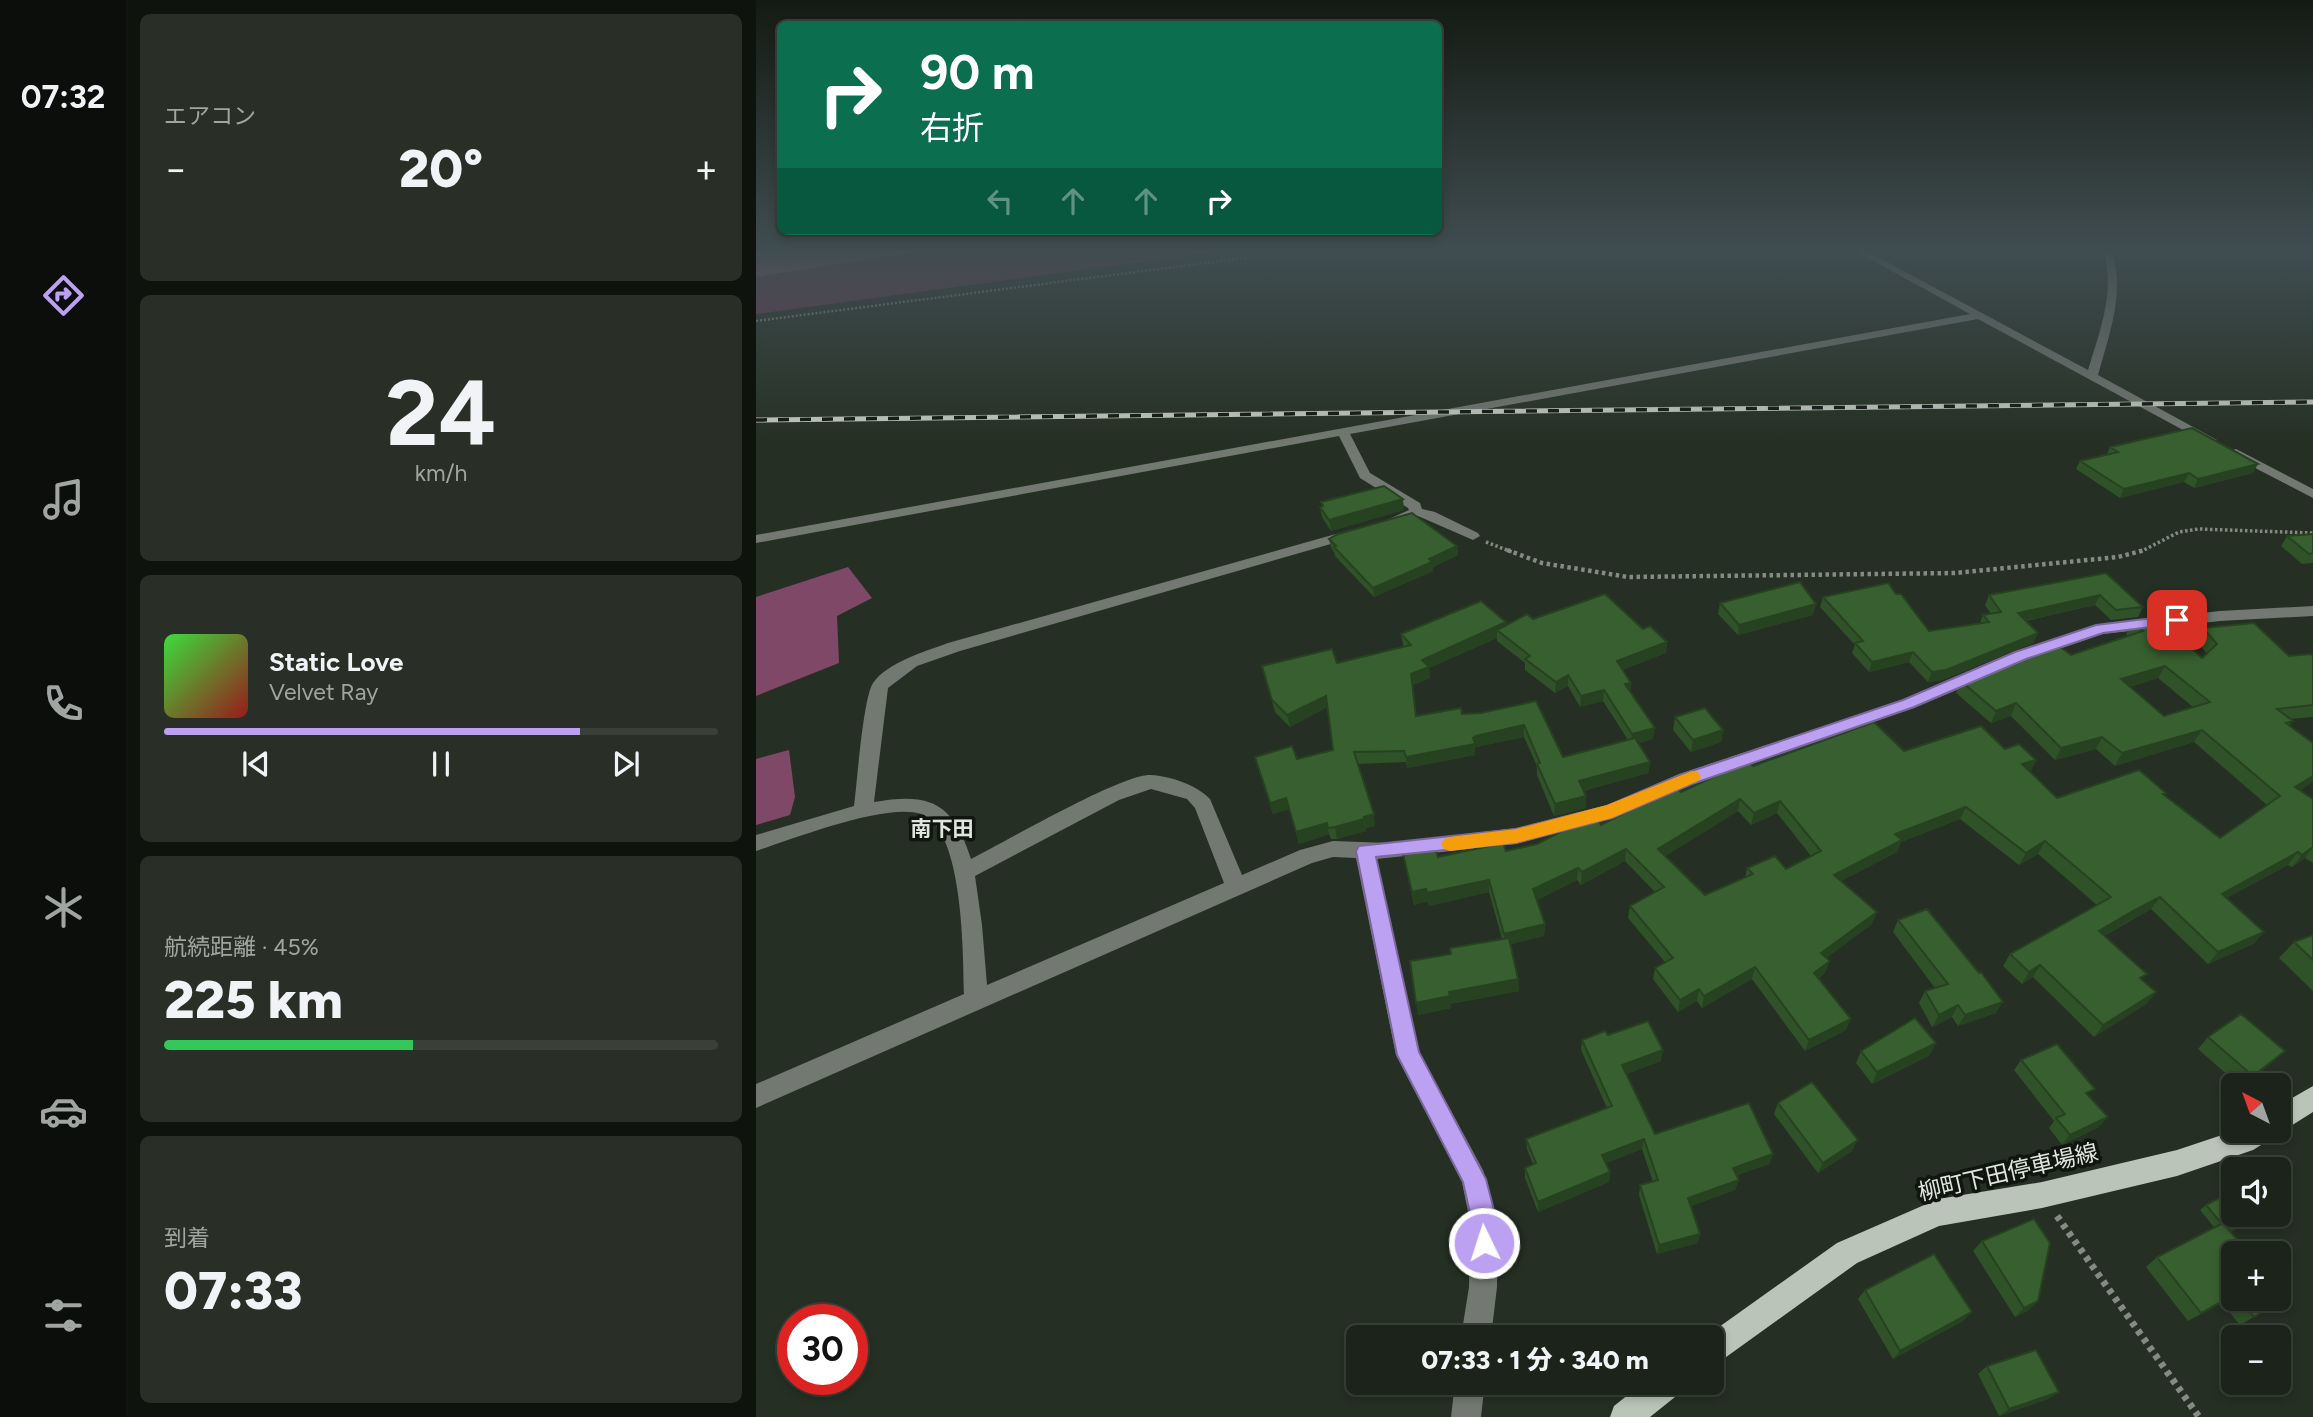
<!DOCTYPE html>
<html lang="ja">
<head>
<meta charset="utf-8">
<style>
	body { margin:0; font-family:Figtree,"Noto Sans JP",sans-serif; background:#292f27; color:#f1f3f6; height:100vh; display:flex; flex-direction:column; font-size:26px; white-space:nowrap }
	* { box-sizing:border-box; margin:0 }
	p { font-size:23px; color:#a0a4a2 }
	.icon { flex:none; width:38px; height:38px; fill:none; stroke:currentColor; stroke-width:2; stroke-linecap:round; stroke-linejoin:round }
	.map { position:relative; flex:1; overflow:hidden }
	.panel { display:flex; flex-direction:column; gap:14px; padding:14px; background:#0f130e; width:630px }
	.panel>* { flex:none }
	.top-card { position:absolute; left:21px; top:21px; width:665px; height:214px; border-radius:10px; box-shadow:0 4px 10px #0003,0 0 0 2px #3a4039; background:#0b6e4f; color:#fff; overflow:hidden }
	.needle { width:46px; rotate:319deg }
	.tools { position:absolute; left:1465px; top:1073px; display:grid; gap:14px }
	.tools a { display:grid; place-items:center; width:70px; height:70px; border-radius:10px; background:#1c231a; box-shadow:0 4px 10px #0003,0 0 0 2px #3a4039; font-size:35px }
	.speed { position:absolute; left:21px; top:1304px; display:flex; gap:14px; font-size:35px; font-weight:700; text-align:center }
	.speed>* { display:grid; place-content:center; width:91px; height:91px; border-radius:50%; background:#1c231a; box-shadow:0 4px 10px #0003,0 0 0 2px #3a4039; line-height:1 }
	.speed .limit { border:10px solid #d22; background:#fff; color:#111 }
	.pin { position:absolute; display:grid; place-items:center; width:60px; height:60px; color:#fff; margin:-30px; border-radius:14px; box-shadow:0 4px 10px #0006 }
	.me { position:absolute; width:77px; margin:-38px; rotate:356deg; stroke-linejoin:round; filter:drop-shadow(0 0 5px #0008) }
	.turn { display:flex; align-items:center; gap:24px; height:147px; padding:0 28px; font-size:32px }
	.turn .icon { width:91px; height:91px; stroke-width:2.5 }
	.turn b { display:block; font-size:49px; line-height:60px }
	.lanes { display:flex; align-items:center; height:66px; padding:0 28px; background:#0003; justify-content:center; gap:35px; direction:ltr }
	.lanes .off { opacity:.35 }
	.big { font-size:52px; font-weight:800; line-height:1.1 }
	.panel .widget { flex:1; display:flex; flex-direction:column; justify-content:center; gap:10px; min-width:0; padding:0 24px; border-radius:10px; background:#292f27 }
	.panel .dial { align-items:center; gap:0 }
	.dial b { font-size:91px; line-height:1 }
	.song { display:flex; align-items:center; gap:21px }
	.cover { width:84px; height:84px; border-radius:10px; background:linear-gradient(135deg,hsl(120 70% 55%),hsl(0 70% 35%)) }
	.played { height:7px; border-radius:4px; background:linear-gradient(90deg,#bca0f2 75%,#3a4039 75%) }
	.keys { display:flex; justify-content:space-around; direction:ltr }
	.heat { display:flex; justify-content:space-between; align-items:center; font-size:38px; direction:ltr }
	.charge { height:10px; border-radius:5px; background:linear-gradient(90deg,#34c759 45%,#3a4039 0) }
	.trip { position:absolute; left:590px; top:1325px; width:378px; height:70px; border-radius:10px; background:#1c231a; box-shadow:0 4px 10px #0003,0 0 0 2px #3a4039; font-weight:800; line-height:70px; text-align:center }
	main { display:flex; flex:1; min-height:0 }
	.dock { display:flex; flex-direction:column; width:126px; justify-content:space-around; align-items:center; background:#0b0e0a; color:#a0a4a2 }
	.dock .icon { width:49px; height:49px }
	.dock .active { color:#bca0f2 }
	.dock b { font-size:32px; color:#f1f3f6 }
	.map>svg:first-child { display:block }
</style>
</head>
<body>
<main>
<nav class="dock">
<b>07:32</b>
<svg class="icon active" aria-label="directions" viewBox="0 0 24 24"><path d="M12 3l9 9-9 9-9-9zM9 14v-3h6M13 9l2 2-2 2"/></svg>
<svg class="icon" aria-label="music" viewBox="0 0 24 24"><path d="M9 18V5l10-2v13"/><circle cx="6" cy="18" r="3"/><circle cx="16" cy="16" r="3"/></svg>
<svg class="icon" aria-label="phone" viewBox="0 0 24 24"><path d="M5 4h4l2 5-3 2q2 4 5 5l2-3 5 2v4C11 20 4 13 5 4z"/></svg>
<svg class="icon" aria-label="climate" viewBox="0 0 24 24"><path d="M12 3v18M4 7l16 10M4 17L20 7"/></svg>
<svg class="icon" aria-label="car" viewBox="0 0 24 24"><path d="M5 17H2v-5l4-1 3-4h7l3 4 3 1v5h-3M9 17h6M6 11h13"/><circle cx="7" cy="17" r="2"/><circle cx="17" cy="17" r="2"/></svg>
<svg class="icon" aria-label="filters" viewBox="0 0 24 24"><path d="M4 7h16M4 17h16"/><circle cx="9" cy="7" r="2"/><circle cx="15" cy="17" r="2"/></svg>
</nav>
<section class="panel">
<div class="widget"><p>エアコン</p>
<div class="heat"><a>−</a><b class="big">20°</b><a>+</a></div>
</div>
<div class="widget dial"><b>24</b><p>km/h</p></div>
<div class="widget">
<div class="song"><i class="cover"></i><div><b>Static Love</b><p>Velvet Ray</p></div></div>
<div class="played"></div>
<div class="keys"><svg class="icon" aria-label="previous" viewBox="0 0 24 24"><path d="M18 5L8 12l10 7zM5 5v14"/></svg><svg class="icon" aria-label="pause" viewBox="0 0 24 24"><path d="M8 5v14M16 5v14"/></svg><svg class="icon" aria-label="next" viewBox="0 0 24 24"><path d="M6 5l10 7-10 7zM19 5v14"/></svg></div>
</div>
<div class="widget"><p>航続距離 · 45%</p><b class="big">225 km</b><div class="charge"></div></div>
<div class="widget"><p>到着</p><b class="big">07:33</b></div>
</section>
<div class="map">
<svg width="1557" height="1417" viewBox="0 0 1557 1417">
	<rect width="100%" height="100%" fill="#252f23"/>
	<path fill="#6c3855" d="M188 248H488L0 314V277Z"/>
	<path fill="#804867" d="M92 567 116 598 81 616 83 663 0 696V597Z
		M33 750 39 797 34 815 0 825V759Z"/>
	<path fill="#9a6080" d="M10 248H188L0 277V250Z"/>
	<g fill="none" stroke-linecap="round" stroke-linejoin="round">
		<path stroke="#838b82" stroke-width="2.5" stroke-dasharray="2 2" stroke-linecap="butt" d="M0 321 566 248"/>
		<path stroke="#838b82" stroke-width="3.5" stroke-dasharray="2.5 2.5" stroke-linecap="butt" d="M730 542 756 552
			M1384 552 1423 532 1443 529 1557 533"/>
		<path stroke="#838b82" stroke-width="4.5" stroke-dasharray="3.5 3.5" stroke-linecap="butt" d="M751 550 786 563 872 577 1199 573 1362 557 1389 550"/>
		<path stroke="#838b82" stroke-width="7" stroke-dasharray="5 5" stroke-linecap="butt" d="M1301 1216 1443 1417"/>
		<path fill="#737872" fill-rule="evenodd" d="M1094 248H1105L1332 370C1344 330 1361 288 1346 248H1354C1371 289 1353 334 1342 375L1461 440 1455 444 1451 443 1222 319 594 434 614 473 664 503 666 509 679 512 722 533 724 536 717 540 662 516 643 525H633V519L653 510 652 508 604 478 583 436 0 543V535L1214 314Z
			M1480 449 1557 489V498L1476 456V450Z
			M594 530 599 531V537L204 651 161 666 132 688 118 802C175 792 197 803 215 859 247 843 367 773 395 775 414 776 441 785 454 799L486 875 544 850 577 841 633 843 760 828 851 805 923 774 1146 700 1259 652 1345 624 1464 611 1557 606V616L1464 621 1347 634 1271 660 1158 708 937 784 856 818 760 844 621 859 663 1052 727 1170 742 1222 741 1287 735 1337H705L713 1287 714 1222 706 1182 640 1055 600 858 577 857 556 863 0 1108V1084L208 994C207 956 208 829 165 814 131 802 36 839 0 851V835L98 806C101 784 107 698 117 683 132 662 168 652 192 643ZM395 789 431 799 439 808 468 883 231 985 226 925 219 876 363 800Z
			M699 1382H729L725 1417H695Z"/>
		<path fill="#bac4b8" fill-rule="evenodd" d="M1557 1086V1112L1522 1134 1518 1132 1515 1139 1497 1150 1421 1176 1286 1208 1183 1226 1101 1263 966 1360 956 1365V1337H949L1081 1243 1182 1199 1286 1182 1421 1150 1481 1130H1522V1106Z
			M888 1382H928L924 1393 894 1417H854L858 1406Z"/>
		<defs>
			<path id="rail" d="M0 420 1557 402"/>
		</defs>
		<use href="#rail" stroke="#c9cfc7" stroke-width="5"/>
		<use href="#rail" stroke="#111510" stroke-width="3.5" stroke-dasharray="11" stroke-linecap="butt"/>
	</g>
	<path fill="#305228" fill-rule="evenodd" d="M1354 447 1497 473 1438 488 1428 482 1364 498 1320 469 1324 461 1351 454Z
		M565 502 648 510 575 531 566 517 564 507 566 506Z
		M1557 534V563L1546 564 1525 546 1531 536Z
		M573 539 701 546 702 555 677 567V571L618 597 579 556 578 552 575 548Z
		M1350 573 1387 607 1382 617 1355 620 1339 605 1270 621 1282 633 1277 643 1186 680 1172 682 1153 662 1113 672 1096 653 1099 645 1064 607 1067 597 1140 594 1173 631 1224 623 1227 615 1235 614 1229 605 1233 595Z
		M964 603 1057 615 982 635 962 614Z
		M777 619 887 629 911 642 910 653 866 670 875 683 874 692 897 739 882 743 894 762 892 773 827 791 830 808 798 816 781 775V766L768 737 720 747 719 748V755L651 768 650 762 602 764 619 826 610 828V831L581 839H575L573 834 543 844 533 809 517 814 499 757 541 759 577 750 571 707 534 727 519 712 506 666 581 663 648 647 647 645 645 634 750 625ZM741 638V641L769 663V670L799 693 812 686 824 707 847 701 872 740 807 757 780 701 725 713 660 716 657 685 674 678 673 668Z
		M1377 622 1446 658 1451 654 1440 640 1447 628 1533 656H1557V717L1535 719 1534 726 1544 790 1557 799V863L1549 858 1536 867 1532 865 1470 898 1508 932 1497 944 1452 964 1395 909 1348 936 1386 980 1400 992 1390 1004 1338 1037 1277 977 1266 984 1247 966 1254 954 1341 905 1282 854 1263 865 1204 819 1145 842 1141 852 1085 881 1116 924 1070 958 1069 973 1063 978 1090 1030 1049 1051 996 979 946 1008 941 1001 922 1012 897 979 899 968 909 962 872 918 874 906 899 892 869 861 825 885 821 880 781 900 789 924 788 936 755 944 762 979 763 991 694 1004 695 1008 662 1015 694 954 746 939 733 892 673 906 672 901 658 905 647 854 682 857 750 851 781 844 807 831V822L845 825 925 792 997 766 1148 751 1249 749 1280 760 1274 772 1301 798 1408 796 1464 838 1511 805 1438 742 1359 766 1340 749 1299 760 1255 716 1235 723 1200 693 1205 681 1298 648 1315 655 1372 636 1370 634ZM1402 678 1437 707 1408 716 1374 687ZM982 811 995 825 1021 813 1055 856 1030 869 991 868 989 878 949 895 909 856Z
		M919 717 967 730 965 742 935 752 917 730Z
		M1142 920 1240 1013 1202 1026 1196 1017 1176 1027 1163 1003 1169 991 1179 988 1137 932Z
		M1557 935V991L1523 958 1538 942Z
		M852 1035 905 1061 870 1074 899 1134 1017 1154 1013 1164 981 1175 983 1180 979 1190 935 1206 942 1243 901 1254 883 1195 884 1185 897 1182 886 1149 850 1163 854 1172 853 1182 782 1212 769 1178V1168L777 1164 771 1149 770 1139 851 1108 825 1050 826 1040Z
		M1452 1037 1517 1062 1488 1085H1483L1442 1049Z
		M1105 1051 1174 1055 1116 1084 1100 1063Z
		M1265 1060 1343 1127 1306 1145 1293 1128 1298 1121 1258 1070Z
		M1022 1103 1096 1151 1062 1173 1018 1114Z
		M1450 1205 1487 1225 1475 1232 1477 1253V1298H1522L1525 1301 1484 1325 1466 1303 1432 1321 1390 1267 1401 1257 1458 1227 1444 1210Z
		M1226 1241 1273 1310 1259 1317 1217 1251Z
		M1109 1290 1207 1321 1137 1359 1102 1299Z
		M1231 1366 1303 1392 1292 1399 1243 1416 1222 1374Z"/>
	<path fill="#274221" d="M1502 464 1497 473 1438 488 1442 479Z
		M1433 473 1428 482 1364 498 1368 489Z
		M647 499 648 510 575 531 573 520Z
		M701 546 702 555 677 567V571L618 597 617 588Z
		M1344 595 1339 605 1258 623 1262 613Z
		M1060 604 1057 615 982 635 983 625Z
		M750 622 751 633 741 630V638L673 668 674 678 657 685 655 674 666 660Z
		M1282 633 1277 643 1186 680 1172 682 1176 672Z
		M911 642 910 653 860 672 861 661Z
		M1157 652 1153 662 1113 672 1116 662Z
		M1409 666 1402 678 1359 691 1365 679Z
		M812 675V686L799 693 800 682Z
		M875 683 874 694 869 684Z
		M848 690 847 701 824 707 825 696Z
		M570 696 572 707 534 727 531 715Z
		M1260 703 1255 716 1235 723 1240 711Z
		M768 725V737L720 747 719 748V755L651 768 650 757 720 736Z
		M899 728 897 739 875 745 876 734Z
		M967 730 965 742 935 752 937 740Z
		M1446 730 1438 742 1359 766 1366 753Z
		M1346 737 1340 749 1299 760 1305 748Z
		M1280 760 1274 772 1266 764Z
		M894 762 892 773 822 792 823 781Z
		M1557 776V782L1530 800 1539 787Z
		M830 796V808L798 816 799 804Z
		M530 798 533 809 517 814 514 803Z
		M984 799 982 811 901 861 902 849Z
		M1024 801 1021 813 995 825 998 813Z
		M1210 807 1204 819 1145 842 1141 852 1074 887 1078 875 1139 834Z
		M618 814 619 826 610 828 608 817Z
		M608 819 610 831 581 839 579 827Z
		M571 823 573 834 543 844 540 832Z
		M1289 841 1282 854 1263 865 1270 853Z
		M1557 847 1549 858 1536 867 1546 855Z
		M870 849 869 861 825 885 826 872Z
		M1542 852 1532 865 1456 906 1466 894Z
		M822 868 821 880 777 902V889Z
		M733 880V892L673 906 671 893Z
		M670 889 672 901 658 905 656 892Z
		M1404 897 1395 909 1371 922 1335 943 1343 931 1379 910Z
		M1121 912 1116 924 1060 965 1065 953Z
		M789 924 788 936 748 946V934Z
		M1508 932 1497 944 1452 964 1462 952Z
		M1074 961 1069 973 1054 984 1058 973Z
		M1284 965 1277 977 1266 984 1273 972Z
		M999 967 996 979 946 1008 948 996Z
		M762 979 763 991 694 1004 695 1008 662 1015 660 1003 693 992Z
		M943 989 941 1001 922 1012 924 1000Z
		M1400 992 1390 1004 1338 1037 1347 1025Z
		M1247 1002 1240 1013 1202 1026 1209 1015Z
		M1202 1005 1196 1017 1176 1027 1183 1015Z
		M1095 1019 1090 1030 1049 1051 1053 1040Z
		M1180 1043 1174 1055 1116 1084 1121 1072Z
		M907 1050 905 1061 865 1076 866 1065Z
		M1529 1051 1517 1062 1488 1085 1497 1076Z
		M1352 1117 1343 1127 1306 1145 1314 1135Z
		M888 1139 886 1149 845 1165 846 1155Z
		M1102 1140 1096 1151 1062 1173 1067 1163Z
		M1017 1154 1013 1164 974 1177 977 1168Z
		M854 1172 853 1182 782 1212V1202Z
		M983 1180 979 1190 929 1208 932 1198Z
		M944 1234 942 1243 901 1254 903 1245Z
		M1477 1296 1466 1303 1432 1321 1445 1313Z
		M1282 1301 1273 1310 1259 1317 1268 1308Z
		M1216 1312 1207 1321 1137 1359 1144 1351Z
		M1303 1392 1292 1399 1243 1416 1253 1409Z"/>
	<path fill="#385f2f" stroke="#274221" stroke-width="2" fill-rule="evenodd" d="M1436 428 1502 464 1442 479 1433 473 1368 489 1324 461 1362 452 1354 447Z
		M628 486 647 499 573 520 564 507 567 506 565 502Z
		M656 513 701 546 673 559 676 562 617 588 578 547 580 546 573 539 582 534Z
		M1557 534V553L1553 554 1531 536Z
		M1350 573 1387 607 1360 610 1344 595 1262 613 1282 633 1190 670 1176 672 1157 652 1116 662 1099 643 1107 641 1067 597 1132 583 1140 594H1145L1173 631 1233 622 1227 615 1245 612 1233 595Z
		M1044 582 1060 604 983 625 964 603Z
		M849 594 887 629 894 626 911 642 861 661 875 683 869 684 899 728 876 734 848 690 825 696 812 675 800 682 769 659 774 656 741 630 771 614 777 619Z
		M725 601 750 622 666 660 673 667 655 674 660 716 705 708 706 714 725 713 780 701 807 757 879 738 894 762 823 781 830 796 799 804 781 764 784 763 768 725 720 736 717 738 719 744 650 757 648 751 598 752 618 814 608 817V819L579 827 572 828 571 823 540 832 530 798 514 803 499 757 536 746 541 759 577 750 570 696 531 715 516 700 506 666 576 649 581 663 655 645 645 634Z
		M1403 619 1446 658 1461 644 1447 628 1498 623 1533 656 1555 654 1557 656V705L1521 709 1537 721 1530 723 1557 743V776L1539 787 1557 799V847L1546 855 1542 852 1466 894 1508 932 1462 952 1404 897 1379 910 1343 931 1391 974 1384 978 1400 992 1347 1025 1284 965 1273 972 1254 954 1355 897 1289 841 1270 853 1210 807 1139 834 1146 840 1078 875 1121 912 1065 953 1074 961 1058 973 1095 1019 1053 1040 999 967 948 996 943 989 924 1000 899 968 917 958 874 906 908 887 870 849 826 872 822 868 777 889 789 924 748 934 733 880 671 893 670 889 656 892 647 854 679 847 682 857 747 843 750 851 781 844 810 829 807 822 839 813 845 825 919 787 925 792 992 761 997 766 1118 722 1148 751 1225 726 1249 749 1263 744 1280 760 1266 764 1301 798 1383 770 1410 793 1407 794 1464 838 1524 796 1446 730 1366 753 1346 737 1305 748 1260 703 1240 711 1205 681 1295 644 1298 648 1303 646 1315 655 1387 631 1377 622ZM1409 666 1454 702 1408 716 1365 679ZM984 799 998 813 1024 801 1065 851 1030 869 1019 856 991 868 997 874 949 895 902 849Z
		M949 708 967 730 937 740 919 717Z
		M1171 909 1223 973 1225 972 1247 1002 1209 1015 1202 1005 1183 1015 1169 991 1192 984 1142 920Z
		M1557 935V960L1538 942Z
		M753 938 762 979 693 992 694 996 660 1003 654 961 695 954 694 948Z
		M1485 1014 1529 1051 1497 1076 1452 1037Z
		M1159 1018 1180 1043 1121 1072 1105 1051Z
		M892 1021 907 1050 866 1065 899 1134 993 1103 1017 1154 977 1168 983 1180 932 1198 944 1234 903 1245 884 1185 902 1180 888 1139 846 1155 854 1172 782 1202 769 1168 780 1163 770 1139 856 1106 826 1040 849 1031 852 1035Z
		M1301 1044 1339 1089 1330 1093 1352 1117 1314 1135 1300 1118 1309 1114 1265 1060Z
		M1056 1082 1102 1140 1067 1163 1022 1103Z
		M1471 1194 1477 1201V1214H1489L1493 1220 1474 1231 1467 1223H1465L1450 1205Z
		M1278 1219 1294 1243 1282 1301 1268 1308 1226 1241Z
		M1467 1223 1493 1253H1477V1295L1445 1313 1401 1257Z
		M1178 1254 1216 1312 1144 1351 1109 1290Z
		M1483 1298H1522L1525 1301 1498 1317Z
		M1280 1350 1303 1392 1253 1409 1231 1366Z"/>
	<linearGradient id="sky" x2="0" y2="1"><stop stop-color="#141a13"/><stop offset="0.56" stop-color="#404d50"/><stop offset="1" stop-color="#404d50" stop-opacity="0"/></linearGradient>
	<rect width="1557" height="446" fill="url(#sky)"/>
	<path fill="#bca0f2" stroke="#7a689d" stroke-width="2" d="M1421 615 1426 617 1428 620 1426 623 1347 633 1270 659 1158 707 936 784 856 818 760 843 620 857 663 1052 730 1179 741 1222 740 1243 737 1252 728 1256 719 1252 715 1243 716 1222 707 1182 641 1055 600 851 603 846 760 829 851 806 924 775 1147 700 1259 652 1340 625Z"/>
	<path fill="#f59e0b" d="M936 771 942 772 945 777 942 781 856 818 760 843 694 851 688 849 685 844 688 839 694 837 760 829 851 805Z"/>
	<g text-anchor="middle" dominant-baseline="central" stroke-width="7" stroke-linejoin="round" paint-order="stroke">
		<g font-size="21" font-weight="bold" fill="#e0e6df" stroke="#111510">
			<text x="186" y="828">南下田</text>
		</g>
		<g font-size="23" fill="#e0e6df" stroke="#111510">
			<text transform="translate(1252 1172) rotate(-13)">柳町下田停車場線</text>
		</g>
	</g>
</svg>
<div class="tools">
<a><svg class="needle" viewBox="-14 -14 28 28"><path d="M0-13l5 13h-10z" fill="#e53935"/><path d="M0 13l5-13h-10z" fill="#a0a4a2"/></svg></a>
<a><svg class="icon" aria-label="sound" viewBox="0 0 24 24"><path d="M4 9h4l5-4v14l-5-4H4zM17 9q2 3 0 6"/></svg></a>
<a>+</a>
<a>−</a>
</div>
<div class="speed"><div class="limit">30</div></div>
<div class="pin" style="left:1421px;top:620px;background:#d93025"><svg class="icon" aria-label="arrive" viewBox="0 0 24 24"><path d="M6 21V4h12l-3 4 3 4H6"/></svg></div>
<svg class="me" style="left:728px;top:1243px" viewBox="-20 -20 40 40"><circle r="17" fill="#bca0f2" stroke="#fff" stroke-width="3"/><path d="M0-11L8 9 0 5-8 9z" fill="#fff"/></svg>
<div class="trip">07:33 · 1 分 · 340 m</div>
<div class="top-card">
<div class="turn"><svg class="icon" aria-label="right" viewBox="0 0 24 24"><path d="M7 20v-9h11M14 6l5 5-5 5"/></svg><div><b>90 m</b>右折</div></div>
<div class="lanes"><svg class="icon off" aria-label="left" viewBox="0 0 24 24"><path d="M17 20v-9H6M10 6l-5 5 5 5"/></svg><svg class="icon off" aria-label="ahead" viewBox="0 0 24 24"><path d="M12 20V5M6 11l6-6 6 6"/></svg><svg class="icon off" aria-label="ahead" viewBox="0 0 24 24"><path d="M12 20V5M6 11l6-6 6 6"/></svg><svg class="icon" aria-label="right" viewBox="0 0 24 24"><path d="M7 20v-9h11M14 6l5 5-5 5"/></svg></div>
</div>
</div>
</main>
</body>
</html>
